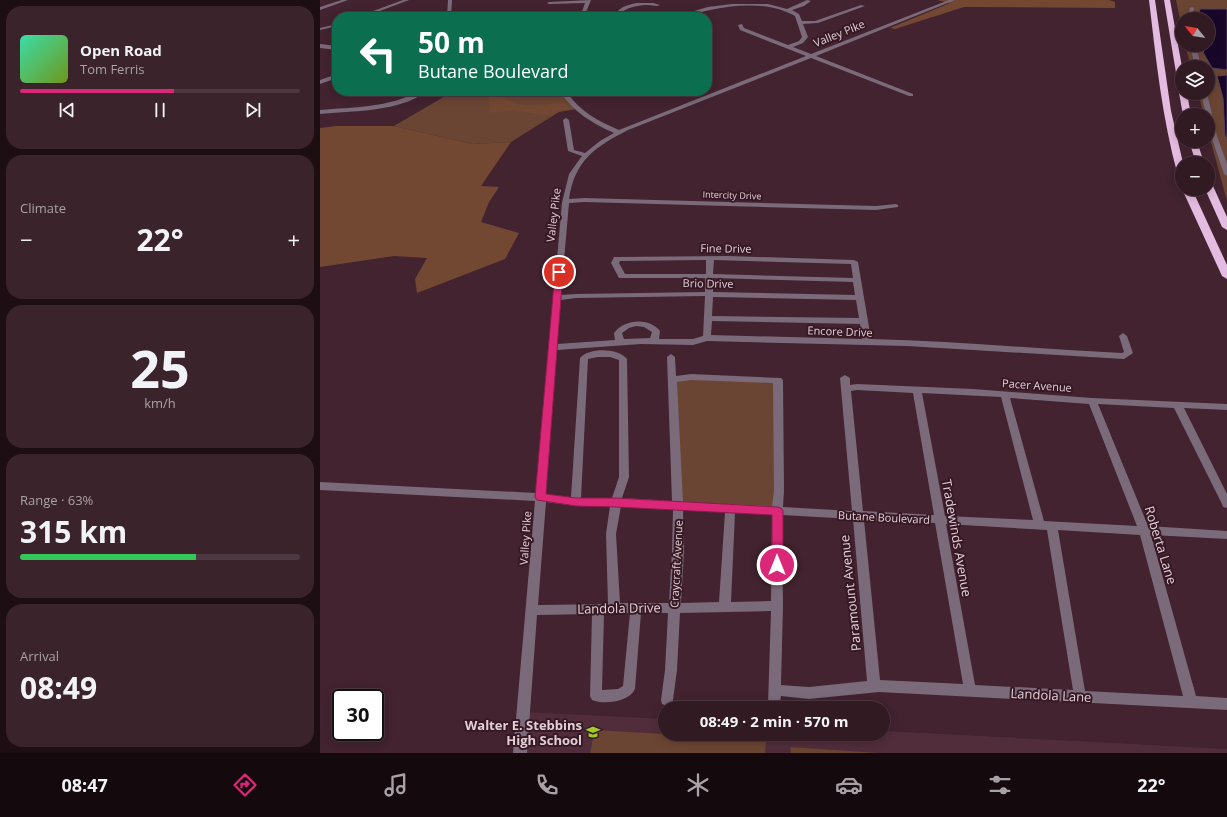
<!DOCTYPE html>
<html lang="en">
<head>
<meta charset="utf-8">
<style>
	body { margin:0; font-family:"Open Sans",sans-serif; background:#3a232b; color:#f1f3f6; height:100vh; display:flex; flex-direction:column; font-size:15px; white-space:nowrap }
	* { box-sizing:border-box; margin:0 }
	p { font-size:13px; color:#a8a1a6 }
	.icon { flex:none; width:22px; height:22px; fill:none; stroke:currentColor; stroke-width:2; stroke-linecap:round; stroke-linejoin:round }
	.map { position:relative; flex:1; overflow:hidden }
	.details { display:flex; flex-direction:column; gap:6px; padding:6px; background:#1c0e13; width:320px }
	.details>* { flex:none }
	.top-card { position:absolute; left:12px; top:12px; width:380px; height:84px; border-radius:16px; box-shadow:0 2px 10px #0003,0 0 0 1px #4d3841; background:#0b6e4f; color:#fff; overflow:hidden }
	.needle { width:26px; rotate:300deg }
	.tools { position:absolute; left:855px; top:12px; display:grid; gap:8px }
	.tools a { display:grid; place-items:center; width:40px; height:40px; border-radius:50%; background:#321a23; box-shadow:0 2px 10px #0003,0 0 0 1px #4d3841; font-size:20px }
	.speed { position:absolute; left:12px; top:689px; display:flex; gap:8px; font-size:20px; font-weight:700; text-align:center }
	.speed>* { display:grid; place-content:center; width:52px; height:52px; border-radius:50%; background:#321a23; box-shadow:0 2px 10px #0003,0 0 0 1px #4d3841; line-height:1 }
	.speed .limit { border:2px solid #111; border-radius:6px; background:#fff; color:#111 }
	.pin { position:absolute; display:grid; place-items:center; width:34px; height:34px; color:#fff; margin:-17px; border:2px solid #fff; border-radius:50%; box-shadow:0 1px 4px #0007 }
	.me { position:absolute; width:44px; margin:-22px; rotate:0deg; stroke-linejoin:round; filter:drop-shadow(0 0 3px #0008) }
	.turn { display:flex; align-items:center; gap:14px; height:84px; padding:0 20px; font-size:18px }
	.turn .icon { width:52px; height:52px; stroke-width:2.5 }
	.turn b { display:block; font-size:28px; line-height:34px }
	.big { font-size:30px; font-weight:700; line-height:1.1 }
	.details .card { flex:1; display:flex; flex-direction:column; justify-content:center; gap:6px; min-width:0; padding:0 14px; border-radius:16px; background:#3a232b }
	.details .dial { align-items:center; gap:0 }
	.dial b { font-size:52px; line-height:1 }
	.song { display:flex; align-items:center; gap:12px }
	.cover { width:48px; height:48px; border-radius:6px; background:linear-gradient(135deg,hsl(160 70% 55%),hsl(80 70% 35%)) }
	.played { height:4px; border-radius:2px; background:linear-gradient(90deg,#db2777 55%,#4d3841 55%) }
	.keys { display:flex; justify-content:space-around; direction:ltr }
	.heat { display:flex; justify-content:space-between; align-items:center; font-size:22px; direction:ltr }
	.charge { height:6px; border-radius:3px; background:linear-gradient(90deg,#34c759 63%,#4d3841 0) }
	.trip { position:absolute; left:338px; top:701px; width:232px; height:40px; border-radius:20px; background:#321a23; box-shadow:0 2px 10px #0003,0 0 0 1px #4d3841; font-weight:700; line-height:40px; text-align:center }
	.menu { display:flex; height:64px; justify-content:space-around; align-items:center; background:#140a0e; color:#a8a1a6 }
	.menu .icon { width:28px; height:28px }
	.menu .on { color:#db2777 }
	.menu b { font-size:18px; color:#f1f3f6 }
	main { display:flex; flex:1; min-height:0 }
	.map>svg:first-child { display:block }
</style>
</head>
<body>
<main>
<section class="details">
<div class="card">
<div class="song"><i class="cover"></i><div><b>Open Road</b><p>Tom Ferris</p></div></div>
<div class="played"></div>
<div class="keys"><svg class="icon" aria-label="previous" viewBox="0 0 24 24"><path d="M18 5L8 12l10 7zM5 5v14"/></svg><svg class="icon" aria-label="pause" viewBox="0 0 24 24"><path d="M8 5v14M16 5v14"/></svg><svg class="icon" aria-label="next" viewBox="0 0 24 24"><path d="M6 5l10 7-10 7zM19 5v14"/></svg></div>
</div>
<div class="card"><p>Climate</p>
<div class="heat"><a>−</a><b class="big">22°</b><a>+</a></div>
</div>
<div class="card dial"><b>25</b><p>km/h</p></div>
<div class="card"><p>Range · 63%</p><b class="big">315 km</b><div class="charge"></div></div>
<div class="card"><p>Arrival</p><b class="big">08:49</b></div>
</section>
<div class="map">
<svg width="907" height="753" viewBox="0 0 907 753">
	<rect width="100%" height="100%" fill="#42232f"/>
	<path fill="#512d3b" d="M203 712 345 719V734H563V731L907 749V753H200Z"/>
	<path fill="#6b4533" d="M856 0H907V201L888 131V115H884L878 93H888V67H871L865 45H888V19H862V29Z
		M134 91H243L257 109 239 112 191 142 153 144 74 126Z
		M353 379 458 380 457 511 357 506Z
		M275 730 446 740 445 753H270Z
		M470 747 558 753H471Z"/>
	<path fill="#734833" d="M617 0H789L795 2V8L644 7 575 29 570 28 630 3Z
		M183 94C191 111 229 104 244 102L251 109 239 111 229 116 192 110 170 113 168 96Z
		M16 126H74L153 144 191 142 161 186 179 187 169 202 161 222 199 233 185 259 97 293 95 279 107 258 74 256 0 267V128Z"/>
	<path fill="#190729" stroke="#55435d" d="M880 9H907V70L892 68 883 52 886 48 882 45H888V19H878Z
		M907 75V139L905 135 903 98 897 76Z"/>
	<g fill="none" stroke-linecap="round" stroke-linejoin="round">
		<path fill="#7b6a79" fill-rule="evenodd" d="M22 0H28L0 10V7Z
			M83 0H89L44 17H37Z
			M128 0H132L131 17H127Z
			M271 0 264 17H260L265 3 229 4 227 3 229 2Z
			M487 0 491 1 484 6 472 10 479 14 482 21H495L541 5 545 6 498 23 483 24 488 37 483 43 473 47 491 54 629 0H635L496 56 593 94V96H589L491 58 308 130C275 147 255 160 249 199L264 198 556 206 576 204 578 205V207L556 210 264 202 249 203 241 295 256 294 385 292V278H299L291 263 294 257H297L408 256 534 260 538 262 551 339C635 341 718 349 802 353L804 352 799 336 803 333 807 336 813 353 804 359 587 346 387 341 373 345 321 344 237 350 226 494 251 497 260 358C269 347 299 348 307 359L309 477 302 498 352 501 347 357 351 354 355 357 356 376 371 374 461 378 463 380 464 491 463 507 532 511 520 378 525 375 530 378V385L537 384 653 389 772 398 907 404V410L864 408 907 494V508L903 507 902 504 854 408 778 404 828 526 907 531V539L831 535 876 696 907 698V710L559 692 489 699 461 696 459 708H449L448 705 451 611 360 613 357 670 353 700 352 704 347 706 342 704 341 700 345 670 348 613H321L315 689C309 702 284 705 272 700L270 696 272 614 217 615 207 753H193L215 501 0 490V482L216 493 242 203 249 174 262 156 248 151 243 120 246 118 249 120 254 150 265 153 280 141 294 133C272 123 253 112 240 91H246C259 111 278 121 299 130L486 56 420 30 418 25 422 24 424 28 468 45 479 41 482 37 475 16C450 2 417 4 390 10 378 12 368 17 357 17V16L388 7 412 4H448L467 9ZM386 260V274H305L299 263 300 261ZM394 260 531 264 533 278 393 274ZM393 278 533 282 535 295 393 292ZM385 296 383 336 373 339H339L340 331C329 317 304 319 294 333L295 340 237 344 241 300 256 298ZM393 297 536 300 539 318 392 316ZM392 321 540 324 542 339 391 335ZM316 326 324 327 332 332 330 338 304 339 302 333 309 328ZM278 357H290L299 360V477L292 498H261L268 359ZM371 380 453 383 454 491 452 506 363 502 357 382ZM537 390 593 393 614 515 543 511 531 391ZM602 393 681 397 713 520 625 516ZM690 398 769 404 817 526 724 521ZM226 502 256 506H290L286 534 288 604 218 605ZM301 506 353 509 352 551 349 603H300L296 534ZM363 510 405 512 399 602 361 603 364 551ZM415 513 452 515 451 601 411 602ZM462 515 533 519 547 681 489 687 461 685 463 606ZM544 520 615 523 643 684 560 680ZM626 524 727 530 753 690 655 685ZM738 530 820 535 863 696 765 691ZM310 613 303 686 298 689 282 690 284 614Z
			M317 3H333L340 5C336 7 333 5 328 5 318 5 309 7 300 13L298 17H294C298 7 307 5 317 3Z
			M872 7 874 8 872 19H868L870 8Z
			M17 24V26L0 30V28Z
			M0 44 17 46V50L0 48Z
			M870 45H876L881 67H875Z
			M17 74V78L0 84V80Z
			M99 91H106C82 112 31 111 0 114V110C33 107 69 108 99 91Z
			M881 93H887L897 136 907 164V176L904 174 891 136 888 115H886Z"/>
		<path fill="#e5bce1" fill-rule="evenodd" d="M829 0H835L851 111 863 163 862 179 858 176C842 118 836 59 829 0Z
			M844 0H850L862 67V87L858 85Z
			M860 91 867 93 871 115H863L859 93Z
			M869 141H877L884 163H876Z
			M888 183 893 186 907 217V230L902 227 885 189H888Z
			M862 189H872L907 265V279L902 276Z"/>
	</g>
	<path fill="#db2777" stroke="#8e194d" d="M239 270 243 272 226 494 256 498H296L457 507 461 508 463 511V565L461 568 457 569 453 568 452 565V515L296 507 256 506 217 500 215 497 235 272Z"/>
	<defs>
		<symbol id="school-bare" viewBox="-9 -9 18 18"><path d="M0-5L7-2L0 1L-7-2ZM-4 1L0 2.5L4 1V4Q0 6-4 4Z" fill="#a2c928" stroke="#371925" stroke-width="2.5" paint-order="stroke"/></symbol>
	</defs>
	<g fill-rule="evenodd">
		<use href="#school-bare" x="263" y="722" width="20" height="20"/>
	</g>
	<g text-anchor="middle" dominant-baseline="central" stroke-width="4" stroke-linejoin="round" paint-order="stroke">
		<g font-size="9" fill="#e2ced5" stroke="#371925">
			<text transform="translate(412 195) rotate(2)">Intercity Drive</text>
		</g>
		<g font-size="11" fill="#e2ced5" stroke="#371925">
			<text transform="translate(519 33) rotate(-22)">Valley Pike</text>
			<text transform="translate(233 215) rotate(-83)">Valley Pike</text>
			<text transform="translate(406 248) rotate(1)">Fine Drive</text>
			<text transform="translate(388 283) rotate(1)">Brio Drive</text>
			<text transform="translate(520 331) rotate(2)">Encore Drive</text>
			<text transform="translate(717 385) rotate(4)">Pacer Avenue</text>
			<text transform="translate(564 517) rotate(3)">Butane Boulevard</text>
			<text transform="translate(205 538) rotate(-86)">Valley Pike</text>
			<text transform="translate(356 564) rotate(-87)">Craycraft Avenue</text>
		</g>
		<g font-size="13" fill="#e2ced5" stroke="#371925">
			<text transform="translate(637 538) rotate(80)">Tradewinds Avenue</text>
			<text transform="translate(841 545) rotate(73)">Roberta Lane</text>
			<text transform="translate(530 593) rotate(-96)">Paramount Avenue</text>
			<text transform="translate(299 608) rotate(-1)">Landola Drive</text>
			<text transform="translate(731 695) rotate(3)">Landola Lane</text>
		</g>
		<g font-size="13" font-weight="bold" fill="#e2ced5" stroke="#371925" text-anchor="end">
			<text x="262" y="725">Walter E. Stebbins<tspan x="262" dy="15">High School</tspan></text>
		</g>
	</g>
</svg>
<div class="tools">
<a><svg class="needle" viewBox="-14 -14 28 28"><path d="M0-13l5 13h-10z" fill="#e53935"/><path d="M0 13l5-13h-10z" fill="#a8a1a6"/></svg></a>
<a><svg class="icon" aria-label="layers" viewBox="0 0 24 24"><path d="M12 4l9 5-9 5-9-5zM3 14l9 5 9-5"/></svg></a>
<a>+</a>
<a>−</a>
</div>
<div class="speed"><div class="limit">30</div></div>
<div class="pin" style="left:239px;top:272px;background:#d93025"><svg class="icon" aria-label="arrive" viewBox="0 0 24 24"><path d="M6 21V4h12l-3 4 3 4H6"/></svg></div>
<svg class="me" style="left:457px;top:565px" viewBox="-20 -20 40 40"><circle r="17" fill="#db2777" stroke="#fff" stroke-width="3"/><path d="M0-11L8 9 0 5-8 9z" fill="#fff"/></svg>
<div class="trip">08:49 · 2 min · 570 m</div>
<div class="top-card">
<div class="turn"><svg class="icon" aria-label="left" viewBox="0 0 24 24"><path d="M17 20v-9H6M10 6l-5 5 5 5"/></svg><div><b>50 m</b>Butane Boulevard</div></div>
</div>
</div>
</main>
<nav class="menu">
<b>08:47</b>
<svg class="icon on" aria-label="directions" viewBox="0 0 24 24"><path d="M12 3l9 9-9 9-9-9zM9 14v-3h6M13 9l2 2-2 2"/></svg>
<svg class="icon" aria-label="music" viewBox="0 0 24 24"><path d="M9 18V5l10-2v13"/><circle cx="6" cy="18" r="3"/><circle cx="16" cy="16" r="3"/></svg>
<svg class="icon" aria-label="phone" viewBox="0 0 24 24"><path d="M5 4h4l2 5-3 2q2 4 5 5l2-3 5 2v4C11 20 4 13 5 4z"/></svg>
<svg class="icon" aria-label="climate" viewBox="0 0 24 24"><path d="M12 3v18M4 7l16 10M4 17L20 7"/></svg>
<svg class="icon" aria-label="car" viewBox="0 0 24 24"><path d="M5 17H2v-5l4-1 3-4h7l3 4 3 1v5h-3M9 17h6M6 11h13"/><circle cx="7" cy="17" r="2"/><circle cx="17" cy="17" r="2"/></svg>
<svg class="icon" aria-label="filters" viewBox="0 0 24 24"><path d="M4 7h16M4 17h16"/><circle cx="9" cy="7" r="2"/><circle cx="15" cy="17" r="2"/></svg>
<b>22°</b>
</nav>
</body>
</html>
